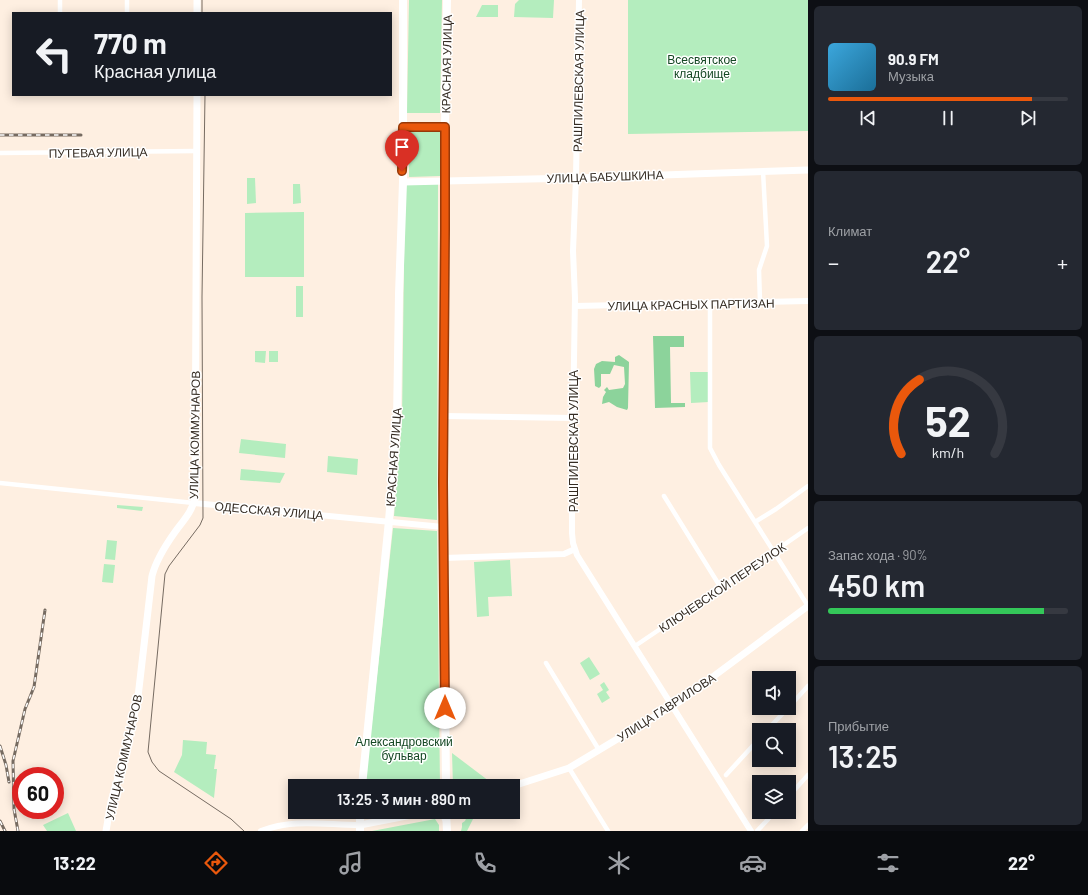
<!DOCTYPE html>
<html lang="ru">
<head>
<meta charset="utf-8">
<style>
	body { margin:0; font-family:Barlow,sans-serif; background:#242831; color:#f1f3f6; height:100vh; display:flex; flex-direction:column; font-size:15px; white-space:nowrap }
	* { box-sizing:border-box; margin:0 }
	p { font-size:13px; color:#9ea1a6 }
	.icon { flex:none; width:22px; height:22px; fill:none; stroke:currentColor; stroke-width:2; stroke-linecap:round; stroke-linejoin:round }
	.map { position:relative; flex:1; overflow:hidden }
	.side { display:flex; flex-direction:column; gap:6px; padding:6px; background:#0d0f14; width:280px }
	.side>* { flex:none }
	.guide { position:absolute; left:12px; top:12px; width:380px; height:84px; border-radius:0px; box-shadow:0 2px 10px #0003; background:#171b24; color:#f1f3f6; overflow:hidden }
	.fabs { position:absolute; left:752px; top:671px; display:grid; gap:8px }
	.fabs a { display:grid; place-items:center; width:44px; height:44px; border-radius:0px; background:#171b24; box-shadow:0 2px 10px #0003; font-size:20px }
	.speed { position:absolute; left:12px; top:767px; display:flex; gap:8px; font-size:20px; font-weight:700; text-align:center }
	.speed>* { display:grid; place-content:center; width:52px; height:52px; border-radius:50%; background:#171b24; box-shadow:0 2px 10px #0003; line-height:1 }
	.speed .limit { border:6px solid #d22; background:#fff; color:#111 }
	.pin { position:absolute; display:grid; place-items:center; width:34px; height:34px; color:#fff; margin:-41px -17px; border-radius:50% 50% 50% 0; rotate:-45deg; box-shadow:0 0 4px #0007 }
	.pin .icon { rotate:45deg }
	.me { position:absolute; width:44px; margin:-22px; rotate:0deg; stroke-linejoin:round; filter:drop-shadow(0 0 3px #0008) }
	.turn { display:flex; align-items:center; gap:14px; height:84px; padding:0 16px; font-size:18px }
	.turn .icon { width:52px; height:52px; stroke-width:2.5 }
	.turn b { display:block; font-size:28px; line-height:34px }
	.big { font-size:30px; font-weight:600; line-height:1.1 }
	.side .tile { flex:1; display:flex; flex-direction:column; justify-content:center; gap:6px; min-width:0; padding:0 14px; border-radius:6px; background:#242831 }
	.side .dial { align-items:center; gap:0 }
	.dial svg { height:104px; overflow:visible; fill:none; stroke:#363941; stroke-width:7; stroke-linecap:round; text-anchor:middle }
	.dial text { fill:#f1f3f6; stroke:none }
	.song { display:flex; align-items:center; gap:12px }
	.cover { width:48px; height:48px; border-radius:6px; background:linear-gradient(135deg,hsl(200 70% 55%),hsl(200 70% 35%)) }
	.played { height:4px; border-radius:2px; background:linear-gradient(90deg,#ea580c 85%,#363941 85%) }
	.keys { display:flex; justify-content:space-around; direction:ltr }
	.heat { display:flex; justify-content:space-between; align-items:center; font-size:22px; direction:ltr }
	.charge { height:6px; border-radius:3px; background:linear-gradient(90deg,#34c759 90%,#363941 0) }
	.trip { position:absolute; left:288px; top:779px; width:232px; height:40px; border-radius:0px; background:#171b24; box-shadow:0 2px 10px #0003; font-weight:600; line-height:40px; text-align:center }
	.dock { display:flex; height:64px; justify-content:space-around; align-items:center; background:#090b0e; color:#9ea1a6 }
	.dock .icon { width:28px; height:28px }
	.dock .current { color:#ea580c }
	.dock b { font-size:18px; color:#f1f3f6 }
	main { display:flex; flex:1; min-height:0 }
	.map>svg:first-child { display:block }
</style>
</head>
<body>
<main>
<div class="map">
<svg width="808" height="831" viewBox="0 0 808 831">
	<rect width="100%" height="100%" fill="#feefe1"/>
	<path fill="#b4edbe" d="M409 0H442L440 113H407Z
		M519 0H554L553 18 514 17 515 4Z
		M628 0H808V131L628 134Z
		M482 5H498V17H476Z
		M409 131H440V176L409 177Z
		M247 178H255L256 203 247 204Z
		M293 184H300L301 203 293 204Z
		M405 184H438L437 520 394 516 402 420Z
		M304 212V277H245V213Z
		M296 286H303V317H296Z
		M255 351H266L265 363 255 362Z
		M269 351H278V362H269Z
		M690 372H708L709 402 691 403Z
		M241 439 286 444 285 458 239 453Z
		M328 456 358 459 357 475 327 472Z
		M241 469 285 473 280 483 240 480Z
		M117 505 143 507 142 511 117 508Z
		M393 528 437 531 440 786H365Z
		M107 540 117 541 115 560 105 559Z
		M510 560 512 596 488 597 489 616 477 617 474 562Z
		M104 564 115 565 113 583 102 582Z
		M589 657 600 674 590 680 580 663Z
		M604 682 609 690 606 692 610 698 602 703 597 694 603 690 600 685Z
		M183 740 207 742 206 754 216 755 214 769H217L214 798 174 772 182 755Z
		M452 753 489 781 472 786H453Z
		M68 813 76 831H47L43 825Z
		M468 814 474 817 467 831H461L462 827V823L465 821Z
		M435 819 439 825V831H372Z"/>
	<path fill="#8cd39b" d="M653 336H684V347H670L671 403H685V407L655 408Z
		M619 355 629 362 628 408 627 410 617 407 609 402 602 404 603 397 606 392 604 390 607 387 609 390 623 388 625 384 624 367 614 365 610 374H601V386L599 388 595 386 594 369 596 364 602 361 615 362V357Z"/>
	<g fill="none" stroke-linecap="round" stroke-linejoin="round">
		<path stroke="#fff" stroke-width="4.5" d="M60 0V13
			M127 13V0
			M0 153 196 151
			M760 302 759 270 767 246 763 171
			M710 303V448L719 465 808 606
			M0 483 194 503
			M664 496 721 588
			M755 522 776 509 808 486
			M635 646 755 565 808 528
			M546 663 599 750
			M789 707 808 686
			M767 730 788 708
			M569 768 608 831
			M726 775 759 739
			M789 796 808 775
			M757 831 775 812
			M802 831 808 825"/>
		<path stroke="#fff" stroke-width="6" d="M579 0 576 178 573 251 575 298 572 482V533L573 543 577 555 751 831
			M575 306 808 301
			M444 416 573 418
			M194 503 443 527
			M444 558 564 554 575 549
			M261 831C294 818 325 825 360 825"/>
		<path stroke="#fff" stroke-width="7" d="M197 0V13
			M403 127H445
			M403 182 576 178 808 170
			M513 786 569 768 679 702 808 606
			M434 812 443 815 446 820
			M360 825 427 812
			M106 831 111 802 131 732 138 697 152 576C156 560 165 546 175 532 183 521 192 512 195 498L197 95"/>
		<path stroke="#fff" stroke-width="8" d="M362 786 389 521 397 421 399 294 403 182V0
			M446 786 443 482 445 230V127L447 0
			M446 812 447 831
			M360 831V812"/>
		<path stroke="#766b61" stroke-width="1" d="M202 13V0
			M205 95 202 297 203 518 200 525 169 566 165 574 148 752 152 762 159 771 231 819 244 831"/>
		<defs>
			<path id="rail" d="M0 135H81
				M0 746 6 765 9 782
				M0 821 5 831
				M18 831 14 809 13 761 25 709 34 687 45 610"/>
		</defs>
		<use href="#rail" stroke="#766b61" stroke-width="3"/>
		<use href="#rail" stroke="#fff" stroke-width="1.5" stroke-dasharray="4.5" stroke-linecap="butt"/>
	</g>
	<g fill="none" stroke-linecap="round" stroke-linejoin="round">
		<defs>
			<path id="route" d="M402 171 403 127H445V230L443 482 445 708"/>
		</defs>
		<use href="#route" stroke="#983908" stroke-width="10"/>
		<use href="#route" stroke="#ea580c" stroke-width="7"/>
	</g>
	<g text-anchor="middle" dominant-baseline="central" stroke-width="3" stroke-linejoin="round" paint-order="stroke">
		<g font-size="12" fill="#144723" stroke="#fff">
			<text x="702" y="59">Всесвятское<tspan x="702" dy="14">кладбище</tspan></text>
			<text x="404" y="741">Александровский<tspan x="404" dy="14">бульвар</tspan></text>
		</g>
		<g font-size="12" fill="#352c23" stroke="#fff">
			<text transform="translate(446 64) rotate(-89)">КРАСНАЯ УЛИЦА</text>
			<text transform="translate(578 81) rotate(-89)">РАШПИЛЕВСКАЯ УЛИЦА</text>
			<text transform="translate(98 152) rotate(-1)">ПУТЕВАЯ УЛИЦА</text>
			<text transform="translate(605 176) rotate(-2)">УЛИЦА БАБУШКИНА</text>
			<text transform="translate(691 304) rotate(-1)">УЛИЦА КРАСНЫХ ПАРТИЗАН</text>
			<text transform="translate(194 435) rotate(-89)">УЛИЦА КОММУНАРОВ</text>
			<text transform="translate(573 441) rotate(-90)">РАШПИЛЕВСКАЯ УЛИЦА</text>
			<text transform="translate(393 457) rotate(-86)">КРАСНАЯ УЛИЦА</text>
			<text transform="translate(269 510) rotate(5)">ОДЕССКАЯ УЛИЦА</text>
			<text transform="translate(722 587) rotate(-34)">КЛЮЧЕВСКОЙ ПЕРЕУЛОК</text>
			<text transform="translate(666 707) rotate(-33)">УЛИЦА ГАВРИЛОВА</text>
			<text transform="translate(123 757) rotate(-77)">УЛИЦА КОММУНАРОВ</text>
		</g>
	</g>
</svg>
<div class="fabs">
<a><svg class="icon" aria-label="sound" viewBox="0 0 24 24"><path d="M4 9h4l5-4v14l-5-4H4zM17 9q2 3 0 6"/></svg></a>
<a><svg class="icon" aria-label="search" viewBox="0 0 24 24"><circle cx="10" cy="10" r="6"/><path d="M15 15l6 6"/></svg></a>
<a><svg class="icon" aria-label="layers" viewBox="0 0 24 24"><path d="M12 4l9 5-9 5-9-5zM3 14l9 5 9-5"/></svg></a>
</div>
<div class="speed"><div class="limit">60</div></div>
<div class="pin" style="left:402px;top:171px;background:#d93025"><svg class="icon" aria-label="arrive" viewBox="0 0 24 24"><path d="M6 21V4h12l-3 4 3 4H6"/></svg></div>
<svg class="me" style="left:445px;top:708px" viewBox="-20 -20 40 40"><circle r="19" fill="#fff"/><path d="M0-13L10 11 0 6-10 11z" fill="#ea580c"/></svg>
<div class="trip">13:25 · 3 мин · 890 m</div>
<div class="guide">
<div class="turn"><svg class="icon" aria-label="left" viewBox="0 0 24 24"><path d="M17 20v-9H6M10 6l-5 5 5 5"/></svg><div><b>770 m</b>Красная улица</div></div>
</div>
</div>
<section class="side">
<div class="tile">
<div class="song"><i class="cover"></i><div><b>90.9 FM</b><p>Музыка</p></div></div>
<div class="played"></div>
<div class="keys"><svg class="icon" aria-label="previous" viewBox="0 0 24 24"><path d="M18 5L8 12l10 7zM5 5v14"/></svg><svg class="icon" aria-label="pause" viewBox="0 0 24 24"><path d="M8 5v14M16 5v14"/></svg><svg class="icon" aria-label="next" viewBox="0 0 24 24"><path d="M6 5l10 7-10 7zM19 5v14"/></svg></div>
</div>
<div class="tile"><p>Климат</p>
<div class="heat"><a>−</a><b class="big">22°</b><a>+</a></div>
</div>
<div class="tile dial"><svg viewBox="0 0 100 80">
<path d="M14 69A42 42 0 1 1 86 69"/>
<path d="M14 69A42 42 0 0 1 28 12" stroke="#ea580c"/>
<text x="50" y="56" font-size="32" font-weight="700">52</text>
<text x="50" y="72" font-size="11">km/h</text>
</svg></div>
<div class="tile"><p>Запас хода · 90%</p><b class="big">450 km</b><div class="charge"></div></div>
<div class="tile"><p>Прибытие</p><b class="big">13:25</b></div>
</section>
</main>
<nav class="dock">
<b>13:22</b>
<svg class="icon current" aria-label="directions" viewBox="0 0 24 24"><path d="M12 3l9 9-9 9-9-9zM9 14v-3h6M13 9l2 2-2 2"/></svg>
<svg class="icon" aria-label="music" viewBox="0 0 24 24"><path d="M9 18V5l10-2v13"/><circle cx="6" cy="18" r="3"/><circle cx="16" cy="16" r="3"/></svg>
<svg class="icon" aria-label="phone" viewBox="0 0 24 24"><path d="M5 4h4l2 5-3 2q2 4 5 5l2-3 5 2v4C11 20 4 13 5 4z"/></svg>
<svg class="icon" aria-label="climate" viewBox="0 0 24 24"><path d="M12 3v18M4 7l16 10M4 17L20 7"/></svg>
<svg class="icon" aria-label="car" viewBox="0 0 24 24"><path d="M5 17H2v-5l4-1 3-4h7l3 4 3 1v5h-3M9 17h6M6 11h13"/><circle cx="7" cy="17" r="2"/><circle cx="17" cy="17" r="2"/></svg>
<svg class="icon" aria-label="filters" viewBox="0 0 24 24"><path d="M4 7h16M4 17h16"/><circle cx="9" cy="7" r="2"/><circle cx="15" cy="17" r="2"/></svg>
<b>22°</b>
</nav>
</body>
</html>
